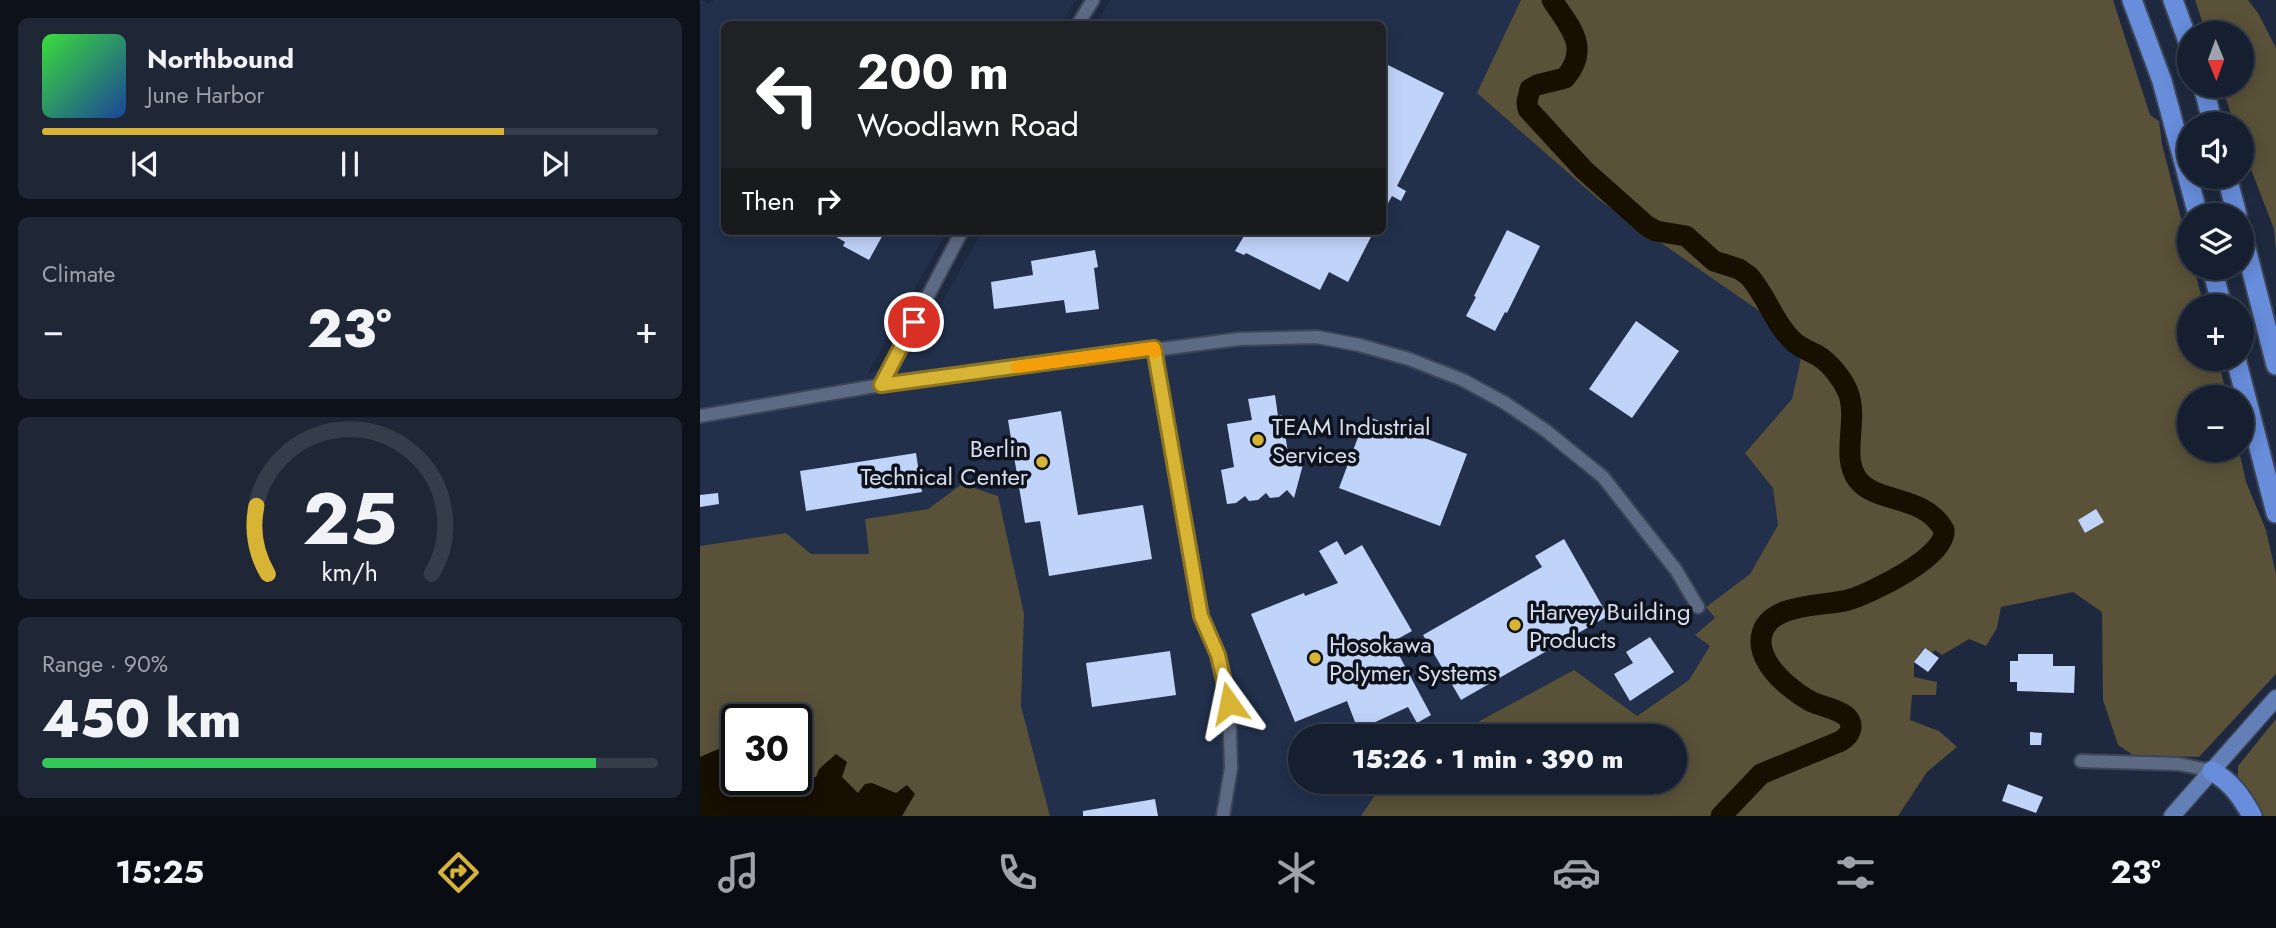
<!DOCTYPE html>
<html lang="en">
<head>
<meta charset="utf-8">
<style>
	body { margin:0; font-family:Jost,sans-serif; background:#1f2737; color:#f1f3f6; height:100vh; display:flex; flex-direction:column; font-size:26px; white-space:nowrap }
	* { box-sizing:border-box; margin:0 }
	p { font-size:23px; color:#9ea2aa }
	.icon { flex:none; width:38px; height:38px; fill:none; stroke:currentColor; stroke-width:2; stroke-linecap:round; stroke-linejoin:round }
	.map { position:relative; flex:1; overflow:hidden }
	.drawer { display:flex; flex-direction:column; gap:18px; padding:18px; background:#0c111a; width:700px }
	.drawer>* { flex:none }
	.top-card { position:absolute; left:21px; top:21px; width:665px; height:214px; border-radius:10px; box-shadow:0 4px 18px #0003,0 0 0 2px #353d4b; background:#202124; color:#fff; overflow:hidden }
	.needle { width:46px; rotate:179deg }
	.tools { position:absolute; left:1477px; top:21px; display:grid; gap:14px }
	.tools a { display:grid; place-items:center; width:77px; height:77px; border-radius:50%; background:#161f2f; box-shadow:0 4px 18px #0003,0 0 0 2px #353d4b; font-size:35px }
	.speed { position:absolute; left:21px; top:704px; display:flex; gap:14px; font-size:35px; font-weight:700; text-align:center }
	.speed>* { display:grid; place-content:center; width:91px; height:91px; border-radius:50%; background:#161f2f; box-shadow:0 4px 18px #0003,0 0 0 2px #353d4b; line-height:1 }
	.speed .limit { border:4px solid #111; border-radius:10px; background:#fff; color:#111 }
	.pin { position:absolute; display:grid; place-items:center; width:60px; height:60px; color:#fff; margin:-30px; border:4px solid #fff; border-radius:50%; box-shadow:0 2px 7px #0007 }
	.me { position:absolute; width:77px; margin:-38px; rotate:348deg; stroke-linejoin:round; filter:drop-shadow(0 0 5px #0008) }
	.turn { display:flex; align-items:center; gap:24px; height:147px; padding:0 21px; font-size:32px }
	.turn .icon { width:91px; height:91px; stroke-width:2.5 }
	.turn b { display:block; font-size:49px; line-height:60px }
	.then { display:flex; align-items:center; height:66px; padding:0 21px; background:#0003; gap:14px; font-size:26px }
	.big { font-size:52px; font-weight:800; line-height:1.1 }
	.drawer .tile { flex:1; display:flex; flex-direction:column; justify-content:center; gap:10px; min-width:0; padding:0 24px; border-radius:10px; background:#1f2737 }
	.drawer .dial { align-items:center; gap:0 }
	.dial svg { height:182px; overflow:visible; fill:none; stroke:#353d4b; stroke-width:7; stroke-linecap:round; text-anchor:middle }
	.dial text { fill:#f1f3f6; stroke:none }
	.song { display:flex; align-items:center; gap:21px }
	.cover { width:84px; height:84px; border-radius:10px; background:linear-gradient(135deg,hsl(120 70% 55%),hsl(220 70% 35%)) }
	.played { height:7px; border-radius:4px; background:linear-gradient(90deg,#d8b434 75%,#353d4b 75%) }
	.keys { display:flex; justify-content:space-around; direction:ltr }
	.heat { display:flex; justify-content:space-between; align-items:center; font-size:38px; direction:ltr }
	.charge { height:10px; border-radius:5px; background:linear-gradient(90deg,#34c759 90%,#353d4b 0) }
	.trip { position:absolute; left:588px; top:724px; width:399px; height:70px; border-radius:35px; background:#161f2f; box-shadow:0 4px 18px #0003,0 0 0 2px #353d4b; font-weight:800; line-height:70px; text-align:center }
	.dock { display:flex; height:112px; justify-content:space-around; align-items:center; background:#090c13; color:#9ea2aa }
	.dock .icon { width:49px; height:49px }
	.dock .selected { color:#d8b434 }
	.dock b { font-size:32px; color:#f1f3f6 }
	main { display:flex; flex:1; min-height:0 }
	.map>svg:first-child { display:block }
</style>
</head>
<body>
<main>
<section class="drawer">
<div class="tile">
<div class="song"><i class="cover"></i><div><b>Northbound</b><p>June Harbor</p></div></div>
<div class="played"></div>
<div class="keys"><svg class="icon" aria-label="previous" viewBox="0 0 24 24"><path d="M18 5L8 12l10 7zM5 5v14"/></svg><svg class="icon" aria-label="pause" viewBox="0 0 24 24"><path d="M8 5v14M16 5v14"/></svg><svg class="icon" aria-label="next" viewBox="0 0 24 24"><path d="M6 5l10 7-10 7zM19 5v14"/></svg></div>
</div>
<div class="tile"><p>Climate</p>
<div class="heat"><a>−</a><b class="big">23°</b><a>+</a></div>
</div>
<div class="tile dial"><svg viewBox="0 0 100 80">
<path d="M14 69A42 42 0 1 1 86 69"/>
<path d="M14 69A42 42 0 0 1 9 39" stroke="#d8b434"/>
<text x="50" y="56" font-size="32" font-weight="700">25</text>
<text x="50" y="72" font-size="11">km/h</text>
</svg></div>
<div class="tile"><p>Range · 90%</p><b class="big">450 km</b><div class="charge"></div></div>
</section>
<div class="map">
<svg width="1576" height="816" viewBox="0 0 1576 816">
	<rect width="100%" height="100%" fill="#1e293f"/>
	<path fill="#22304c" d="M0 0 9 4 14 0H375L362 24H24V231H247L167 375 214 352 282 231H682V24H396L410 0H821L778 93 898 199 1065 315 1101 358 1092 399 1045 452 1073 488 1078 525 1050 574 1006 607 1015 618 1010 646 989 680 936 716 874 670 750 737H726L704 724 688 737H600V782H680L679 789 661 816H350L321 706 324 614 262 484 228 509 165 519 170 554H111L86 533 0 546Z"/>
	<path fill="#595138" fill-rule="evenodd" d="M821 0H1413L1450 115 1459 121 1462 144 1489 250V268H1494L1504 306H1489V359H1518L1527 397H1489V450H1539L1546 482 1566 530 1576 574V674L1499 757 1433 755 1418 745 1403 700 1402 612 1373 592 1301 607 1297 628 1286 646 1269 639 1242 655 1235 650 1232 653 1224 648 1214 662V677L1237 682 1236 695H1212L1210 720 1239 731 1257 747 1227 772 1198 816H661L679 789 680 782H975V737H750L874 670 937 716 989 680 1010 646 995 635 1015 618 1006 607 1050 574 1078 525 1073 488 1045 453 1092 399 1101 358 1065 315 898 199 777 93Z
		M1495 0H1548L1558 13 1576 48V251L1574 229 1542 146V124H1534L1522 86H1542V33H1506Z
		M262 484 298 496 324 614 321 706 350 816H0V546L86 533 111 554H169L165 519 228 509ZM37 719H96V779H37Z
		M1576 719V816H1557L1538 777V766Z
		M704 724 726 737H688Z"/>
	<path fill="#170f00" d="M23 747 37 755V779H81L97 784 109 777H116L119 769 136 754 147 762 142 777 158 793 165 784 172 783 196 793 207 785 215 794 202 816H0V757Z"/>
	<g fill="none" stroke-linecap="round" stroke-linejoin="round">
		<path stroke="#170f00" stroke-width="21" d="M852 0C870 27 891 48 865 78L837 85 830 89 827 102 828 109 884 170 947 226 956 231 986 236 1014 261 1039 269 1049 276C1067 296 1074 324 1094 342 1101 348 1109 351 1117 355 1130 363 1142 378 1148 392 1159 420 1140 457 1158 480 1177 504 1224 494 1244 530 1247 557 1171 593 1148 600 1121 607 1060 602 1061 643 1062 659 1074 673 1085 683 1093 690 1102 697 1112 702 1123 707 1136 708 1146 716 1155 725 1151 735 1141 741L1061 774 1021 816"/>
	</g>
	<path fill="#c0d3f9" d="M682 62 744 93 697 186 706 191 701 201 692 196 682 214Z
		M807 230 840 246 807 313 805 312 795 331 766 316 776 297 774 296Z
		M126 231H185L169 260 143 246 145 242Z
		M547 231H674L648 282 629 272 620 290 546 253 544 255 535 251Z
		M395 250 398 267 394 268 399 309 366 313 364 300 294 309 291 282 333 275 331 261Z
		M936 321 979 351 932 418 889 389Z
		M575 395 578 416 582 415 589 459 605 457 594 498 587 490 579 497 570 498 566 493 558 500 549 501 545 496 536 503 527 504 521 470 534 467 527 424 552 420 548 399Z
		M361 411 378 515 443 505 452 559 349 576 340 521 325 523 308 420Z
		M666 416 767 454 740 526 639 488Z
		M216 453 222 492 106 511 100 471Z
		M18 493 19 504 0 507V495Z
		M1396 509 1404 522 1385 533 1378 520Z
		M864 539 908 616 761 700 723 635 842 567 835 556Z
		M637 541 645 555 662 545 712 631 692 642 731 715 717 723 708 707 658 730 647 701 595 722 551 614 604 593 605 596 638 583 619 551Z
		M950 637 974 672 930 701 914 674 933 663 926 652Z
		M1225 648 1239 658 1228 672 1214 662Z
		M470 651 476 695 392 707 386 663Z
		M1318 654H1353V666H1375L1374 693 1317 691V682H1310V661H1318Z
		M1330 732 1342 733 1341 745H1330Z
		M1308 784 1343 797 1336 813 1302 801Z
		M455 799 458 816H383V811Z"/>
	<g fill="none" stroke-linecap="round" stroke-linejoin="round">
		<defs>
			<path id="minor" d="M378 24 393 0
				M454 348 501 616 518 655 529 703 531 768 523 816
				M181 385 262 231
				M0 416 181 385 539 339 617 337 659 345 709 359 763 380 805 403 845 430 903 477 976 570 998 607
				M1381 761 1479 764 1512 771"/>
			<path id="major" d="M1472 816 1576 698"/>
			<path id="highway" d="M1432 0 1462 81 1498 215
				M1473 0 1489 44
				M1503 86 1513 124
				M1527 177 1537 215
				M1542 233 1576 365
				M1512 268 1522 306
				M1536 359 1576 513
				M1512 771C1531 782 1542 797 1552 816"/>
		</defs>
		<use href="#minor" stroke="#3d4658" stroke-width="16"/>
		<use href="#major" stroke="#3d4658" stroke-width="19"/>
		<use href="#highway" stroke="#3d4658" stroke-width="23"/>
		<use href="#minor" stroke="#5d6a83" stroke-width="12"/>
		<use href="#major" stroke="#637fb8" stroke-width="16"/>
		<use href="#highway" stroke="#678ddb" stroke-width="19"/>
	</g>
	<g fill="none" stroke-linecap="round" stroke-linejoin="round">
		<defs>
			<path id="route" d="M214 322 181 385 454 348 501 616 518 655 529 703"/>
		</defs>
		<use href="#route" stroke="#8c7522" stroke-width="18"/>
		<use href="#route" stroke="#d8b434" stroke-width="12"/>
		<path stroke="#f59e0b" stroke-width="12" d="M317 367 454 348 455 352"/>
	</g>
	<g fill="#d8b434" stroke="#0d121c" stroke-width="2.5">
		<circle cx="558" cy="440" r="7"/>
		<circle cx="342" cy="462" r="7"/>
		<circle cx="815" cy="625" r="7"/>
		<circle cx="615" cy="658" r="7"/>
	</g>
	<g text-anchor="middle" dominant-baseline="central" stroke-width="7" stroke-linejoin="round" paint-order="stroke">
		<g font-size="24" fill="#d5dceb" stroke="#0d121c" text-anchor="start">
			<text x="572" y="426">TEAM Industrial<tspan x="572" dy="28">Services</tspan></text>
			<text x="328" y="448" text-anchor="end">Berlin<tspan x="328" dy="28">Technical Center</tspan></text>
			<text x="829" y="611">Harvey Building<tspan x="829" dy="28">Products</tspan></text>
			<text x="629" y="644">Hosokawa<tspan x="629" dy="28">Polymer Systems</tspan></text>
		</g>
	</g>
</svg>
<div class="tools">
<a><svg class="needle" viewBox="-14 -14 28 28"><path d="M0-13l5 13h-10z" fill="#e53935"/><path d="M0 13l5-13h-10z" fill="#9ea2aa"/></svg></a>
<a><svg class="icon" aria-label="sound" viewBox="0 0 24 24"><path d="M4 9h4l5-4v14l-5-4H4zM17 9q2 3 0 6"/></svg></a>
<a><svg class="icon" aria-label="layers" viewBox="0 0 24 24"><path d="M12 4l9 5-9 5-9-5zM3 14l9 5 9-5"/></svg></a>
<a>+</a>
<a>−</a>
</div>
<div class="speed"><div class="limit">30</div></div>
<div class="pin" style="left:214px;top:322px;background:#d93025"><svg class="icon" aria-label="arrive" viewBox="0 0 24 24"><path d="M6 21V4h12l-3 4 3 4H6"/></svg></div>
<svg class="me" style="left:529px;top:703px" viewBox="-20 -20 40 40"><path d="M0-17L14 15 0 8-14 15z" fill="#d8b434" stroke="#fff" stroke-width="4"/></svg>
<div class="trip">15:26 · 1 min · 390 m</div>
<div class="top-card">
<div class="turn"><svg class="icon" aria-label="left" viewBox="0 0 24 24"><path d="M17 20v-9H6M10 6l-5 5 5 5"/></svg><div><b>200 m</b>Woodlawn Road</div></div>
<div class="then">Then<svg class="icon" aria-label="right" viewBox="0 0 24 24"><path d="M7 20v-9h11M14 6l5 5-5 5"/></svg></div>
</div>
</div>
</main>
<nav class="dock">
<b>15:25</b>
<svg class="icon selected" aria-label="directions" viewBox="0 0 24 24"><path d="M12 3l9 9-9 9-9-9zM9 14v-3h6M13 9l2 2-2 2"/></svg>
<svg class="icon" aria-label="music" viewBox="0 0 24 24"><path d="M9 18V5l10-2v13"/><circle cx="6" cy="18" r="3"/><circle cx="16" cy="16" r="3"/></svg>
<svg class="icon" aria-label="phone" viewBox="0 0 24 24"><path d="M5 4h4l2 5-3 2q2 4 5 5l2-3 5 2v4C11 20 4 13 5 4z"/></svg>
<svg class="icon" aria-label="climate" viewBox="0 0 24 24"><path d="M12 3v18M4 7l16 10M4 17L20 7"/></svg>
<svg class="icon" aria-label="car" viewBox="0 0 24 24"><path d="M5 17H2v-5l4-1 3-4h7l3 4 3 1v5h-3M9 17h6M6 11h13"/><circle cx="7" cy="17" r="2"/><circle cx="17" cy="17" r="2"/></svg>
<svg class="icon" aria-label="filters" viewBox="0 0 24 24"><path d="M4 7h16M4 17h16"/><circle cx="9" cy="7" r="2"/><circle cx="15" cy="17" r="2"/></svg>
<b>23°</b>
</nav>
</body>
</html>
